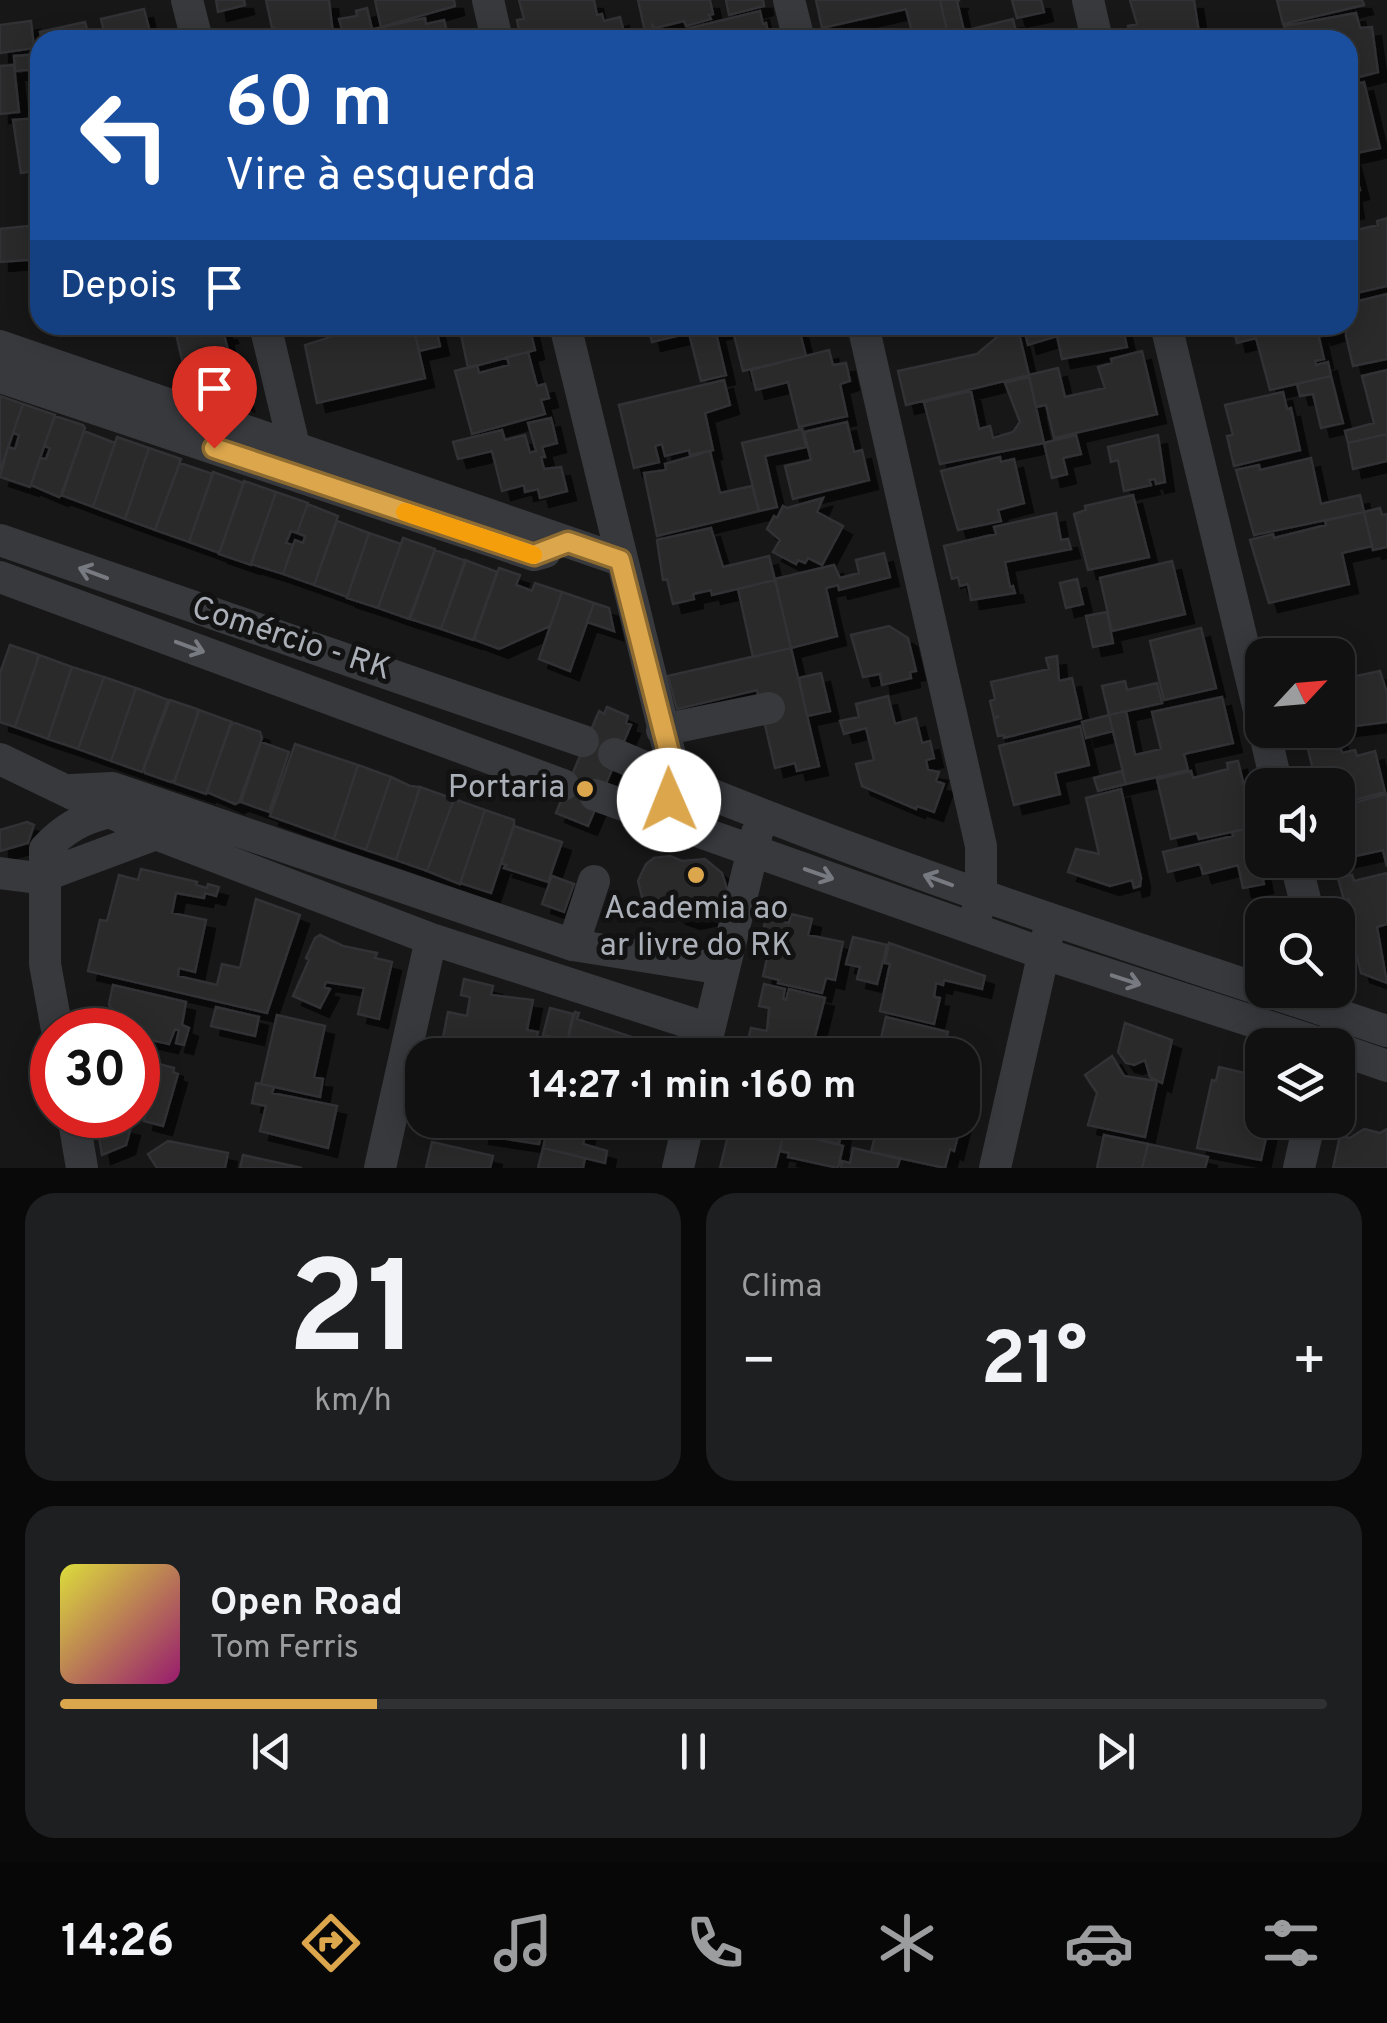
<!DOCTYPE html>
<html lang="pt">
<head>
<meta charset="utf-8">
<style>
	body { margin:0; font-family:Overpass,sans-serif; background:#1e1f20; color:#f1f3f6; height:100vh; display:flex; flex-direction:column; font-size:38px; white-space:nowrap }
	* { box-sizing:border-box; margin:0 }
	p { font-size:32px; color:#9c9d9f }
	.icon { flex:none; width:55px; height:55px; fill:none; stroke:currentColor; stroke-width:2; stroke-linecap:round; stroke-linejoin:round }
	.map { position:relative; height:1168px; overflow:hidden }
	.details { display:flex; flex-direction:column; gap:25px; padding:25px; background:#09090a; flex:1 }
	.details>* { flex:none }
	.banner { position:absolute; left:30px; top:30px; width:1328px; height:305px; border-radius:30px; box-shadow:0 5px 25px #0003,0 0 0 2px #303132; background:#1a4fa0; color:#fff; overflow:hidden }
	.needle { width:65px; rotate:64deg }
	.buttons { position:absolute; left:1245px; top:638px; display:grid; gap:20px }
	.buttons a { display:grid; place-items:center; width:110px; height:110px; border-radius:20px; background:#111112; box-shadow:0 5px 25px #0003,0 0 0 2px #303132; font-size:50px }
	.speed { position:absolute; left:30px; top:1008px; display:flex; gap:20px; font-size:50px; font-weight:700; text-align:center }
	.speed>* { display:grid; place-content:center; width:130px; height:130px; border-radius:50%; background:#111112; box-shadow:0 5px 25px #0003,0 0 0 2px #303132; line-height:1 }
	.speed .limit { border:15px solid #d22; background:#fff; color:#111 }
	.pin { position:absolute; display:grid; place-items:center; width:85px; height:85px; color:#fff; margin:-102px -42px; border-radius:50% 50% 50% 0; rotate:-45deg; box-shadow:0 0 10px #0007 }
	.pin .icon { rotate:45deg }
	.me { position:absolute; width:110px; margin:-55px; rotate:359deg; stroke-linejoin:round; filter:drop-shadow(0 0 8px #0008) }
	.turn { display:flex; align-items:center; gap:35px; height:210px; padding:0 30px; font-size:45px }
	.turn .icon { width:130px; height:130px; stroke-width:2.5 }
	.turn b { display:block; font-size:70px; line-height:85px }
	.then { display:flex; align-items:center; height:95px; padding:0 30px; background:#0003; gap:20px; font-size:38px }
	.big { font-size:75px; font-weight:700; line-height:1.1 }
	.details .card { flex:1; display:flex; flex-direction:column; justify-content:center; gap:15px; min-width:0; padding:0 35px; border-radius:30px; background:#1e1f20 }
	.details .dial { align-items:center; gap:0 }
	.dial b { font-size:130px; line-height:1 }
	.song { display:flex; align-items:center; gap:30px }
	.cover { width:120px; height:120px; border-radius:15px; background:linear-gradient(135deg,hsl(60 70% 55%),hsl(320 70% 35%)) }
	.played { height:10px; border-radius:5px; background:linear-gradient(90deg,#dba64c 25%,#303132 25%) }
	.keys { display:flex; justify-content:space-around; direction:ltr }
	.heat { display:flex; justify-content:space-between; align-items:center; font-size:55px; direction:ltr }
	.details .tiles { flex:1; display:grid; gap:25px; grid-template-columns:1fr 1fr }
	.card:last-child { grid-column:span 2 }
	.trip { position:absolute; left:405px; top:1038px; width:575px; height:100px; border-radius:30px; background:#111112; box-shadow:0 5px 25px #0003,0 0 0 2px #303132; font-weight:700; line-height:100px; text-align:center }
	.tab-bar { display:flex; height:160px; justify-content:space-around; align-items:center; background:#070707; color:#9c9d9f }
	.tab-bar .icon { width:70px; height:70px }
	.tab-bar .on { color:#dba64c }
	.tab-bar b { font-size:45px; color:#f1f3f6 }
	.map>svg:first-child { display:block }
</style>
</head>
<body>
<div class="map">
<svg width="1387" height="1168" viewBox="0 0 1387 1168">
	<defs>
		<filter id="shadow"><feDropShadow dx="9" dy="9" stdDeviation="0" flood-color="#0009"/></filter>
	</defs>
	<rect width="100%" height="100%" fill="#171718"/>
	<path fill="#2a2a2c" stroke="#313134" stroke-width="2.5" filter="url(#shadow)" d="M216 0H244L245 5 218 12Z
		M266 0H329L333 34 311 40H282L279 29 272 28Z
		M375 0H454L455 6 381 27Z
		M519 0H594L597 15 602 14 604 21 620 17 626 40H521L517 20 524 19Z
		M638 0H710L713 14 709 15 711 19 686 26 684 21 655 28 652 25 654 33 646 36Z
		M726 0H763L764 6 729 15Z
		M816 0H940L948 35 914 40 906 9 822 28Z
		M940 0H960L957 1 964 31 948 35Z
		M1012 0H1041L1044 12 1017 18Z
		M1130 0H1194L1200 40H1131L1128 26 1137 24Z
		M1277 0H1362L1364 5 1283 24Z
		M367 8 372 29 344 36 339 19 357 16 356 11Z
		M144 9 152 40H106L101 19Z
		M760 11 763 24 766 23 769 37 767 40H688L686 29Z
		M1356 13 1360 28 1372 27 1378 72 1348 80V40H1287L1284 26Z
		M425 18 426 24 444 20 449 40H356L362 39 360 32Z
		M1013 19 1017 36 1001 40H970L968 30Z
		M31 21 34 48 0 53V25Z
		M85 22 90 40H42L40 32Z
		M40 54V69L15 71 14 56Z
		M14 65 19 112 0 114V66Z
		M1364 82 1380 148 1348 155V86Z
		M40 118V170L21 173 13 120Z
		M1348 156H1351L1360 190 1352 192 1355 209 1348 211Z
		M1387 218V286L1352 294 1348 274V232L1378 225 1377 221Z
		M40 225V259L0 262V229Z
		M1387 294V359L1353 366 1346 336 1348 300 1350 303Z
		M174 325H222L224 332 228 331 229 334 224 335 230 357 234 356 245 402 187 381Z
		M337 325H413L425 378 317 403 305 345 331 337 329 327Z
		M413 325H435L440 346 419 351Z
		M459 325H529L535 350 468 368Z
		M648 325H714L726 375 701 381 689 333 652 342Z
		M714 325H798L806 356 743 371 732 327 716 331Z
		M994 325H1017L1029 375 906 405 898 371 977 354 997 337Z
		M1023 325H1122L1127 347 1062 359 1057 336 1028 345Z
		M1240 325H1319L1321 332 1318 333 1324 359 1315 361 1316 365 1328 362 1331 376 1270 390 1256 338 1237 343 1233 327Z
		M1319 325H1343L1338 331 1322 336Z
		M829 350 833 365 846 363 850 381 840 384 847 416 799 427 788 382 756 390 751 370Z
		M1142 351 1157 414 1054 438 1046 405 1036 407 1029 375 1058 368 1065 397 1105 388 1098 367 1112 363 1111 359Z
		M528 352 537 386 545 384 546 387 549 398 541 400 545 414 472 434 455 371 477 365 479 373 509 365 507 357Z
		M1387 370V434L1348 443 1345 431 1374 423 1362 376Z
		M1331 376 1343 423 1321 428 1313 394 1300 396 1297 384Z
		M1029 377 1044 443 940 464 924 402 971 391 979 429 990 426 993 438 1013 432 1020 422 1005 383Z
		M724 380 730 405 705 413 713 450 690 455 689 450 665 456 662 444 655 446 659 462 634 468 619 405Z
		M1283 392 1287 409 1291 408 1300 450 1234 466 1227 436 1233 435 1225 405Z
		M0 396 23 404 0 471Z
		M23 404 55 415 30 487 0 477 8 447 15 449 19 435 13 433Z
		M55 416 83 425 85 428 62 495 59 497 31 485 40 458 46 459 50 448 44 446Z
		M551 418 557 443 542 447 545 457H541L544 469 561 467 567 491 540 498 538 489 525 492 524 485 502 491 492 451 458 459 453 442 502 430 505 440 525 435 530 453 536 451 528 423Z
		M847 422 854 452 862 450 869 480 793 499 785 466 811 460 804 432Z
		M802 429 806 447 765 456 777 507 759 511 742 443Z
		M84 431 115 443 93 507 61 495Z
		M1387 434V461L1353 469 1348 443Z
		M1076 435 1081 454 1063 458 1067 474 1052 478 1044 443Z
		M1158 435 1165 482 1156 484 1155 479 1149 480 1151 485 1124 491 1118 460 1111 462 1108 447Z
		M117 437 149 448 125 519 93 507Z
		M149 448 181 459 155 530 125 519Z
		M710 451 720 493 752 486 759 511 657 536 644 473 666 470 665 464Z
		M1000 457 1001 462 1014 459 1024 503 998 510 1001 521 958 530 941 471Z
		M1311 458 1321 504 1360 495 1364 512 1254 535 1236 470 1259 465 1260 470Z
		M180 463 213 474 189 542 155 530Z
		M213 472 244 483 219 553 189 542Z
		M244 481 276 492 251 565 219 554Z
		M276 492 308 503 297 533 291 531 286 543 293 545 283 574 251 564Z
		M1133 495 1149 557 1088 570 1074 514 1086 510 1085 506Z
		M823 498 817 512 843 526 822 565 808 558 805 563 798 560 796 564 773 552 780 540 767 529 774 516 777 518 783 506 787 508Z
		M310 505 338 516 314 585 283 574 295 540 303 543 305 536 297 533 307 506Z
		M1380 508 1382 515 1387 514V547L1373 550 1364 512Z
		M1364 512 1372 546 1342 553 1349 584 1269 603 1250 540 1273 534 1274 538 1326 525 1325 521Z
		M1056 513 1061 540 1068 539 1071 549 1005 562 1010 587 1013 586 1015 593 971 600 968 584 960 586 958 577 952 579 944 546 996 534 994 527Z
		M337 521 369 533 347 597 314 585Z
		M711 528 723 567 769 556 775 580 712 595 711 590 693 594 694 599 673 604 667 579 663 580 657 540Z
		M369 533 401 544 378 608 347 598Z
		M403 538 435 549 409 619 378 608Z
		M435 550 466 561 441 629 410 619Z
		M884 553 890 577 839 590 838 585 826 588 837 636 791 648 775 579 834 565 840 578 859 573 856 560Z
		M465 560 497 572 473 640 441 629Z
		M1172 561 1185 614 1112 631 1100 578Z
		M499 568 520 575 516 585 532 591 535 583 562 592 550 626 499 649 475 640V636Z
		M1077 579 1083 604 1066 608 1060 583Z
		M775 580 791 648 753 657 738 589Z
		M562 592 594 603 570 671 539 659Z
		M594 603 609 608 614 631 587 622Z
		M1107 612 1113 643 1093 647 1086 616Z
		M889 626 908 638 916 671 910 672 911 678 882 685 880 674 863 677 851 635Z
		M1201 628 1216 688 1164 700 1150 641Z
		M10 645 37 654 38 659 15 727 0 722V673Z
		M791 648 819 766 797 771 795 763 775 768 757 690 677 709 668 676Z
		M39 655 72 667 48 739 15 727Z
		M1057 656 1059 681 1072 678 1081 718 1004 738V735L998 736 994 719 999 716 994 718 990 701 995 699 991 682 1049 669 1046 658Z
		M72 667 104 677 78 749 48 739Z
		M1380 671 1387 693V722L1338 728V705L1348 702 1342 679Z
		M821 673 830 711 807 716 799 678Z
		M104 677 136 688 111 761 78 749Z
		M1125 681 1127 690 1157 683 1162 703 1109 715 1102 686Z
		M136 688 168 700 142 772 111 761Z
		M888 696 895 724 916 718 922 743 930 741 934 758 926 760 928 770 939 772 936 781 944 784 934 812 917 806 916 809 862 786 856 764 874 760 866 728 844 734 840 721 859 717 856 704Z
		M1222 697 1233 743 1184 754 1188 770 1126 784 1109 715 1126 711 1135 755 1161 749 1152 712Z
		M170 700 197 709 198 714 175 779 171 782 145 773 144 768Z
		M607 707 628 716 626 723 631 725 588 826 556 813 599 711 604 714Z
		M199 710 232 722 206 794 174 783Z
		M1109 715 1113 731 1086 738 1082 722Z
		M235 723 260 732 262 738 239 802 235 804 207 792 230 725Z
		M1080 726 1089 765 1055 773 1060 794 1014 805 999 746Z
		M1338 737 1342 753 1355 750 1357 756 1375 751 1385 792 1338 804V785H1313L1310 775 1314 774 1307 745Z
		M261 742 289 752 269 812 241 802Z
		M295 744 358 765 334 839 270 816Z
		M1238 761 1254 827 1199 839 1197 833 1171 839 1157 779 1191 771 1193 778 1228 769 1227 763Z
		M358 765 391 777 366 850 334 839Z
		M1122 771 1126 784 1098 791 1094 778Z
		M391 777 410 786 420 787 396 860 366 850Z
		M420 787 454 799 427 871 396 860Z
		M1121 789 1141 878 1140 886 1134 888 1132 880 1110 886 1068 872 1076 849 1099 854 1086 798Z
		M1387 794V867L1383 850 1333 861 1338 860V807Z
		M454 799 485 810 460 884 427 871Z
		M485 810 514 820V824L491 893 460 883Z
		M27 822 34 825 28 843 0 851V830Z
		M514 826 562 842 548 882 504 868 506 865 501 863Z
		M1258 826 1262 849 1257 851 1264 884 1243 888 1238 865 1203 874 1200 864 1168 872 1163 852 1233 836 1232 832Z
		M670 856 682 861 705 859 722 873 727 889 726 898 715 915 691 920 677 915 670 907 653 906 642 897 638 881 646 864 654 858Z
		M141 869 197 882 196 885 207 888 208 884 219 887 216 896 205 893 204 898 176 893 172 913 206 920 195 972 179 968 178 976 217 985 222 964 240 968 256 899 300 915 267 1013 88 971 100 920 107 921 119 875 138 880Z
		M1387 873V924L1377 927 1387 983 1361 973 1347 915 1353 914 1349 899 1344 900 1338 878 1352 875 1354 881Z
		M552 876 574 884 564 912 542 904Z
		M770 901 787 907 784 922 789 923 791 914 812 919 808 935 843 942 835 980 826 978 822 993 778 983 779 980 763 976 772 937 762 935Z
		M320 935 343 946 377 953 375 958 392 962 379 1019 358 1014 364 988 326 982 324 987 330 989 320 1008 293 996 309 960 306 958 315 938Z
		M853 937 887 945 877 984 857 979 860 967 846 964Z
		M889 943 985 976 982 989 944 980 943 985 936 983 934 997 940 998 934 1024 880 1011 890 964 885 963Z
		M464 979 493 986 491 995 533 1000 527 1030 538 1032 533 1055 440 1053 448 1012 467 1016 470 997 461 995Z
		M764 984 785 989 783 999 786 1000 789 989 825 998 812 1048 817 1049 815 1055H776L777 1051 747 1044 751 1028 767 1031 769 1008 759 1006Z
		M113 985 186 1002 182 1025 189 1028 184 1045 176 1043 179 1030 175 1029 169 1044 138 1037V1030H98L102 1008 112 1011 109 1004Z
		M216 1007 259 1017 255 1036 211 1026Z
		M550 1008 573 1014 567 1041 543 1035Z
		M575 1012 579 1013 577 1019 632 1037 626 1055H564Z
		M277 1015 325 1026 314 1077 323 1079 320 1097 261 1084Z
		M886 1017 948 1032 942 1055H877Z
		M1125 1023 1172 1040 1162 1083 1150 1077 1145 1060 1134 1065 1126 1063 1118 1052Z
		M1112 1056 1124 1076 1157 1081 1145 1137 1088 1125 1097 1093 1085 1075Z
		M151 1062 174 1068 173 1072 178 1074 163 1126 144 1121 147 1107 138 1105V1070L149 1073Z
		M1219 1067 1262 1077V1120H1270L1261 1160 1197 1148 1212 1080 1216 1081Z
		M256 1083 274 1087 272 1093 337 1106 328 1148 260 1131 266 1106 252 1103Z
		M96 1119 131 1127 126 1145 102 1155Z
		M483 1120H544L539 1144 480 1135Z
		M549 1120H589L583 1144 607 1151 605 1163 543 1148Z
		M750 1120H844L839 1144 749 1124Z
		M849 1120H962L954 1151 950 1149 945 1168 871 1152 876 1132 848 1125Z
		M731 1124 783 1137 775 1168H720Z
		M1364 1129 1380 1133 1387 1129V1168H1333L1340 1136 1350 1138Z
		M793 1134 843 1146 838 1168 788 1157 789 1153 780 1151 783 1135 791 1139Z
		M1104 1135 1148 1144 1142 1168H1097Z
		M168 1141 228 1153 225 1168H157L148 1154Z
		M432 1142 493 1156 490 1168H426Z
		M1148 1144 1208 1157 1205 1168H1142Z
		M543 1148 585 1158 583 1168H538Z
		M853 1148 900 1159 897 1168H841L842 1161 850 1163Z
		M243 1155 302 1168H240Z"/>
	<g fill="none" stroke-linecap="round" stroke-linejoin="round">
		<path stroke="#38393d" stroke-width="32" d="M187 0 197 40
			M488 0 497 40
			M789 0 799 40
			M1088 0 1097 40
			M265 325 295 450
			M565 325 676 780 672 791
			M863 325 981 846V896L977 912
			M1166 325 1262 723
			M0 346 620 560
			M0 377 534 555 545 552
			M0 540 583 741
			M0 577 563 785
			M662 730 769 708
			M1264 730 1277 785
			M614 754C826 845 1044 918 1262 990
			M0 759 156 834 431 939 709 1029
			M71 790 112 788 573 945 723 969
			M595 795 1042 953 1325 1045
			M1295 860 1309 915
			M0 873 30 877 46 875 156 834
			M573 945 594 881
			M1263 990 1387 1031
			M57 1030 45 964V849C65 828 81 819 110 812
			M1338 1049 1387 1066
			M703 1055 757 833
			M73 1115 82 1168
			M380 1168 431 939
			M678 1168 689 1120
			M995 1168 1048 934
			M1299 1168 1310 1120"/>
	</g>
	<defs><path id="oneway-shaft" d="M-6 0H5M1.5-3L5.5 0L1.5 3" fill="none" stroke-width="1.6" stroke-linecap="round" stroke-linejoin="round" transform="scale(2.5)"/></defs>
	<g stroke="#777a80">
		<use href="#oneway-shaft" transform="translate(93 573) rotate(-160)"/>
		<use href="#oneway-shaft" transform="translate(190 647) rotate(20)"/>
		<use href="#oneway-shaft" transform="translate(819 874) rotate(19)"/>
		<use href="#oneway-shaft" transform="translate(938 880) rotate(-160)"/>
		<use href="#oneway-shaft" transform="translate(1126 980) rotate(18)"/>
	</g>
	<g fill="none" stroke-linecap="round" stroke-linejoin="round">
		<defs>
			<path id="route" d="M214 448 534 555 568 542 620 560 676 780 669 800"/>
		</defs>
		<use href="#route" stroke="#8e6c31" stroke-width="25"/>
		<use href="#route" stroke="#dba64c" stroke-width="18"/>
		<path stroke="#f59e0b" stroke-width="18" d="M405 512 533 555"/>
	</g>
	<g fill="#dba64c" stroke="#121213" stroke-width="4">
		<circle cx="585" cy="789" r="10"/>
		<circle cx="696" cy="875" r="10"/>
	</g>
	<g text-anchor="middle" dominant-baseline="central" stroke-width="10" stroke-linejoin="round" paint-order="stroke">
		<g font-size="32" fill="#abafb7" stroke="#121213">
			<text transform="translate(291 640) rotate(18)">Comércio - RK</text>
		</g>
		<g font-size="32" fill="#abafb7" stroke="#121213" text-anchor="end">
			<text x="565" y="789">Portaria</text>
			<text x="696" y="910" text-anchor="middle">Academia ao<tspan x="696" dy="37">ar livre do RK</tspan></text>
		</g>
	</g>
</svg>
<div class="buttons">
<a><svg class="needle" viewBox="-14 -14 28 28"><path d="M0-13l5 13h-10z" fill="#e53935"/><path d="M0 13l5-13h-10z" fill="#9c9d9f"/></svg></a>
<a><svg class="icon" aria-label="sound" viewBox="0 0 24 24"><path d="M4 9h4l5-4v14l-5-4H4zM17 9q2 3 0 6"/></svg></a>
<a><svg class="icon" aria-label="search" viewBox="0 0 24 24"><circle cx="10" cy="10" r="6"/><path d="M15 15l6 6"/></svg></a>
<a><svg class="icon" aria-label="layers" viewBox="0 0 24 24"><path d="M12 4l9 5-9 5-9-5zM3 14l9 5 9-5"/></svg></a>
</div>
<div class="speed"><div class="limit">30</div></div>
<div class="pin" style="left:214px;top:448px;background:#d93025"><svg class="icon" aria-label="arrive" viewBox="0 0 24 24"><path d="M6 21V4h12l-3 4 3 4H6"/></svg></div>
<svg class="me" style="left:669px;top:800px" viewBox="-20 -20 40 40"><circle r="19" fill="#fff"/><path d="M0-13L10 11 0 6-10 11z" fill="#dba64c"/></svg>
<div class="trip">14:27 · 1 min · 160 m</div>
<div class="banner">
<div class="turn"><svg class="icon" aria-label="left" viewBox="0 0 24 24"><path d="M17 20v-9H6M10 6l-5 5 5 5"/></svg><div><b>60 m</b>Vire à esquerda</div></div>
<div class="then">Depois<svg class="icon" aria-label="arrive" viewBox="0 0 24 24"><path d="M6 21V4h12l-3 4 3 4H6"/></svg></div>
</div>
</div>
<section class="details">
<div class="tiles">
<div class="card dial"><b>21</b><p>km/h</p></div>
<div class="card"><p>Clima</p>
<div class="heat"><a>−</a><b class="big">21°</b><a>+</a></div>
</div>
<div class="card">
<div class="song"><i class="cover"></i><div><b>Open Road</b><p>Tom Ferris</p></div></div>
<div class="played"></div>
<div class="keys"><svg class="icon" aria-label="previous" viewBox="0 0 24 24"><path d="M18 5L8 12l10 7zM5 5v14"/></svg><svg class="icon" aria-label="pause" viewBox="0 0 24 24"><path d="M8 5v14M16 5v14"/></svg><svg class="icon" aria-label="next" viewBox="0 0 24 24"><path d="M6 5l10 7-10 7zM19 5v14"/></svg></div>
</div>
</div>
</section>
<nav class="tab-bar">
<b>14:26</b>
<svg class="icon on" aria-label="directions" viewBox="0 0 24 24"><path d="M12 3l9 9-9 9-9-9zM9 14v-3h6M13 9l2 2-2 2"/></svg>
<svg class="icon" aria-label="music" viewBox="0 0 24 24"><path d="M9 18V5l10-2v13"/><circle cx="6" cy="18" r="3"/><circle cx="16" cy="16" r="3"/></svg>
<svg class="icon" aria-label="phone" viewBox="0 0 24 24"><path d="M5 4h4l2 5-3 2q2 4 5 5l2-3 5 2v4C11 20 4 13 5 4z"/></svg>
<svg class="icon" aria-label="climate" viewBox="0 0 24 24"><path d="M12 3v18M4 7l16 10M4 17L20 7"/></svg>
<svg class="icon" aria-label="car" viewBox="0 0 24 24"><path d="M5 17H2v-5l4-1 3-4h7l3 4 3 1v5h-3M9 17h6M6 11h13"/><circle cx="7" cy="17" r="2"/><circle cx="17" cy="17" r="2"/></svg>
<svg class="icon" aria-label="filters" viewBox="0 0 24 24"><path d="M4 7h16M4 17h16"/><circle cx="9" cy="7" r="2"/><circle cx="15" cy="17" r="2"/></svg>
</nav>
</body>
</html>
